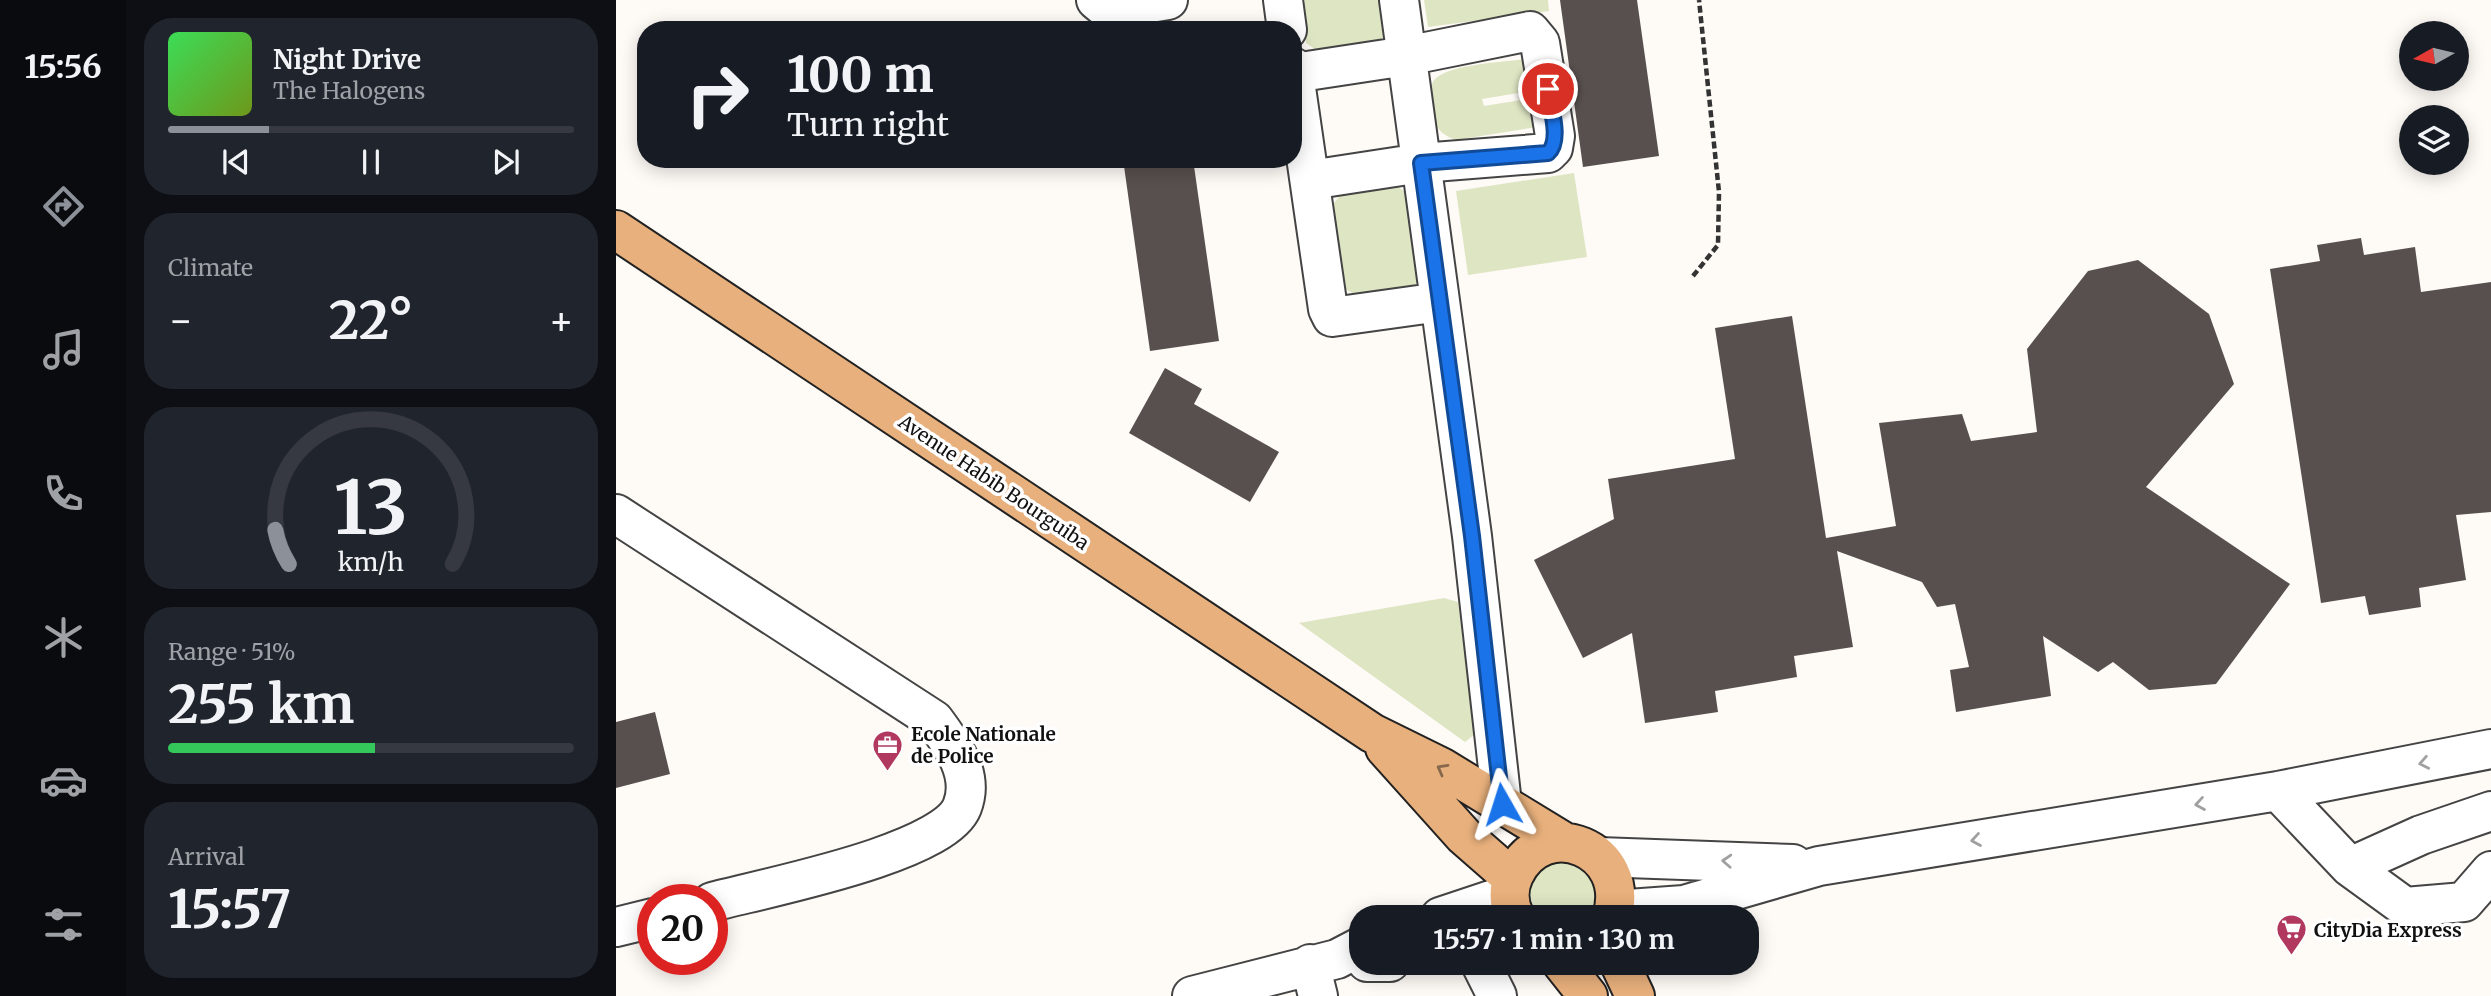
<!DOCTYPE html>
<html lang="en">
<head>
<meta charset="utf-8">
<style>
	body { margin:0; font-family:Merriweather,serif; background:#20242c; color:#f1f3f6; height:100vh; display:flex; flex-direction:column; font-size:26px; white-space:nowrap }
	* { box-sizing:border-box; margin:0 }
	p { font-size:23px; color:#9ea1a6 }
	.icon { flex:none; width:38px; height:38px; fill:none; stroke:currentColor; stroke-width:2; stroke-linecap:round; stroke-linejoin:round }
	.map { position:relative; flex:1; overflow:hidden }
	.drawer { display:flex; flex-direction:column; gap:18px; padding:18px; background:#0d0f14; width:490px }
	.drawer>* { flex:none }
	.guide { position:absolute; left:21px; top:21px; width:665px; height:147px; border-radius:28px; box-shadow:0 4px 18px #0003; background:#171b24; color:#f1f3f6; overflow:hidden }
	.needle { width:46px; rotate:262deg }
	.controls { position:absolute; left:1783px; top:21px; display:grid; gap:14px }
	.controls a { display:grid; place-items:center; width:70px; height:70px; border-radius:50%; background:#171b24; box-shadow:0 4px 18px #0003; font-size:35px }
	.speed { position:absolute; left:21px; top:884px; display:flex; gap:14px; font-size:35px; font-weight:700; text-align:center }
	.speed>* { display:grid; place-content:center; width:91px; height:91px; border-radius:50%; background:#171b24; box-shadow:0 4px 18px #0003; line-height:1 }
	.speed .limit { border:10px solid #d22; background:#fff; color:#111 }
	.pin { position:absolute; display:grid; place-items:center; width:60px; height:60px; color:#fff; margin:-30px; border:4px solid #fff; border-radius:50%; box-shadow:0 2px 7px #0007 }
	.me { position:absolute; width:77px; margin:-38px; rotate:354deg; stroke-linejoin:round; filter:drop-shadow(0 0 5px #0008) }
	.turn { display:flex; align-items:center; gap:24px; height:147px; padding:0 35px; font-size:32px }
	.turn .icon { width:91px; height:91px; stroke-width:2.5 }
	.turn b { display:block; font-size:49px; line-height:60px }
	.big { font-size:52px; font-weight:700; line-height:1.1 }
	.drawer .widget { flex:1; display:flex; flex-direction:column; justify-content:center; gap:10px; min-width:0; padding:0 24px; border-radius:28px; background:#20242c }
	.drawer .dial { align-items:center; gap:0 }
	.dial svg { height:182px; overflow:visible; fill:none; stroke:#363941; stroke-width:7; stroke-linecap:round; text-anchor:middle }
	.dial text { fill:#f1f3f6; stroke:none }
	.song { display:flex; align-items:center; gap:21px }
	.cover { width:84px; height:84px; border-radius:10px; background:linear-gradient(135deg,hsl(130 70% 55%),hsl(80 70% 35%)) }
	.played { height:7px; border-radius:4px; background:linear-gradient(90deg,#8c9099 25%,#363941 25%) }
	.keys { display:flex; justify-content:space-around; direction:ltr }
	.heat { display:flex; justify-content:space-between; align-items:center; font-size:38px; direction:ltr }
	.charge { height:10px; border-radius:5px; background:linear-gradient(90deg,#34c759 51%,#363941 0) }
	.trip { position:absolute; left:733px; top:905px; width:410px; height:70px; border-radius:28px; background:#171b24; box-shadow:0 4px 18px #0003; font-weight:700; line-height:70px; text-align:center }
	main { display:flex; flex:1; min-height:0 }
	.tab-bar { display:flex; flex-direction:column; width:126px; justify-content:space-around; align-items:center; background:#090b0e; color:#9ea1a6 }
	.tab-bar .icon { width:49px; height:49px }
	.tab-bar .on { color:#8c9099 }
	.tab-bar b { font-size:32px; color:#f1f3f6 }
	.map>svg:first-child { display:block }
</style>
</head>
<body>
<main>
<nav class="tab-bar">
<b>15:56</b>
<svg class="icon on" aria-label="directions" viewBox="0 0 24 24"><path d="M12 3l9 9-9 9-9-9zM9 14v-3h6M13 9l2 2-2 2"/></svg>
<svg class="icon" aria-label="music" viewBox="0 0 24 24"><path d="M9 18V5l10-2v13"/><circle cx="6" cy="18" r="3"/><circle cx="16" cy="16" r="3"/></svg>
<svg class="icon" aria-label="phone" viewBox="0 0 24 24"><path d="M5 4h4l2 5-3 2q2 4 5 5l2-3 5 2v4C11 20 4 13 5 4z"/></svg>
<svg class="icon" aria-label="climate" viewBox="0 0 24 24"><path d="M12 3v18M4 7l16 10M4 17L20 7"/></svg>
<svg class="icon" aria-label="car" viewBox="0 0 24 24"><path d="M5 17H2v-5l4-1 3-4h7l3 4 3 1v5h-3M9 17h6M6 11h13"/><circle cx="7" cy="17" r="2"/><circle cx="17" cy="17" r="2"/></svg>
<svg class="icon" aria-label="filters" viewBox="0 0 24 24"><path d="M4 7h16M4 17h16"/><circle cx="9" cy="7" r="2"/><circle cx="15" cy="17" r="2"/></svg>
</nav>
<section class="drawer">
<div class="widget">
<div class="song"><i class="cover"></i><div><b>Night Drive</b><p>The Halogens</p></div></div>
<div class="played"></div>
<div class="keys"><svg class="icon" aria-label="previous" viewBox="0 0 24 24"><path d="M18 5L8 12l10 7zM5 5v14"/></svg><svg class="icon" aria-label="pause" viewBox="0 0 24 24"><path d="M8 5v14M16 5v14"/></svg><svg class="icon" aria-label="next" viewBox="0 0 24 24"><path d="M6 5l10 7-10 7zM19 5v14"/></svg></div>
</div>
<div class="widget"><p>Climate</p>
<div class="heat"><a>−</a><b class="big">22°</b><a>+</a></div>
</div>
<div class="widget dial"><svg viewBox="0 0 100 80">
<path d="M14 69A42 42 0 1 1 86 69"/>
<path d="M14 69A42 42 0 0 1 8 54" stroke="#8c9099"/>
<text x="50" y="56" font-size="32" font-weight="700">13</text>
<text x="50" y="72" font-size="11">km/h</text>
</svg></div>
<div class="widget"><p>Range · 51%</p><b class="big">255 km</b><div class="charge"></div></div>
<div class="widget"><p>Arrival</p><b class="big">15:57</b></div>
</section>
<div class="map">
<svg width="1875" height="996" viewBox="0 0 1875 996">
	<rect width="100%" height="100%" fill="#fefaf6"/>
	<path fill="#dee5c3" d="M689 0H767L772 32 760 44 703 52 690 43 685 5Z
		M808 0H932L933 11 812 27Z
		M910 59 915 91 866 99 868 106 917 98 921 127 840 140C823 134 818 126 815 108 814 99 812 91 817 82 827 64 890 62 910 59Z
		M958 173 971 257 852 275 840 191Z
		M777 183 797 198 808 275 792 292 745 298 726 287 715 207 728 190Z
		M828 598 842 602 859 734 849 742 683 623Z
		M956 860 982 882 978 917H916L910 887 923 866Z"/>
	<path fill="#58504f" d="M944 0H1021L1043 156 967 167Z
		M507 159H577L603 341 534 351Z
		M1745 238 1748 255 1799 247 1805 292 1875 282V512L1840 515 1850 580 1803 588 1805 607 1753 615 1749 596 1705 603 1654 269 1704 261 1701 245Z
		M1522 260 1593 314 1618 384 1530 487 1674 584 1600 684 1533 690 1497 662 1482 672 1427 636 1435 696 1340 712 1334 670 1353 667 1339 604 1321 607 1306 582 1221 551 1237 647 1178 656 1181 677 1099 691 1102 712 1029 723 1016 633 967 658 918 560 998 519 992 479 1119 459 1099 328 1176 316 1210 538 1280 526 1263 423 1346 414 1355 441 1421 432 1411 349 1472 271Z
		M549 368 586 389 578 404 663 452 634 502 513 433Z
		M39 712 54 774 0 788V722Z"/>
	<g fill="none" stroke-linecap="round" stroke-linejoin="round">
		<defs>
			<path id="minor" d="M480 0 492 10 552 0
				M667 0 671 30
				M783 0 856 536 886 804
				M677 67 712 309 716 317 824 302
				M678 73 790 56 914 31 924 43 939 136 937 148 932 153 805 163 694 180
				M0 514 318 720C336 744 359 775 346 807 327 854 148 888 96 902
				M1662 791 1734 867 1789 907 1848 902 1875 871
				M983 857 1177 864
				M1734 867 1805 835 1875 811
				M998 910 1068 905 1203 866 1662 791 1875 749
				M824 917 893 894
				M0 927 37 918
				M751 962H774
				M864 962 881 996
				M694 964 702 996
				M576 996 721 959 746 946"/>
			<path id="major" d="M0 230 756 733 825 767 948 842
				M769 748 848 836 896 878
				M899 917C892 904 892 888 898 875 928 812 1017 849 996 917
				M945 962 972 996
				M1003 962 1019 996"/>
		</defs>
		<use href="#minor" stroke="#444" stroke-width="42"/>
		<use href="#major" stroke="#222" stroke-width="42"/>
		<path stroke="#333" stroke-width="4.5" stroke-dasharray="7 3.5" stroke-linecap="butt" d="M1077 276 1102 245 1103 192 1083 0"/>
		<use href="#minor" stroke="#fff" stroke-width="38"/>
		<use href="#major" stroke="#e8b07c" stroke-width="38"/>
	</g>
	<defs><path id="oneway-chevron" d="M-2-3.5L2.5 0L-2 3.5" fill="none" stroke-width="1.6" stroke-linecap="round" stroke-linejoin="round" transform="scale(1.75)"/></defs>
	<g stroke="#a0a0a0">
		<use href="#oneway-chevron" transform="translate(1808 763) rotate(169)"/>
		<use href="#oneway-chevron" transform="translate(1584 804) rotate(171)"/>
		<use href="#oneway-chevron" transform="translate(1360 840) rotate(171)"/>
		<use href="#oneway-chevron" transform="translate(1111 861) rotate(-177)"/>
	</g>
	<use stroke="#87684c" href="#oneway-chevron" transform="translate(826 769) rotate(-151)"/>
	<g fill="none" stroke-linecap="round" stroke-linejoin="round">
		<defs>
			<path id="route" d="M886 804 856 536 805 163 932 153C946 140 934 107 932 89"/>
		</defs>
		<use href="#route" stroke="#114b97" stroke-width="18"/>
		<use href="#route" stroke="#1a73e8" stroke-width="12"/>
	</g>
	<defs>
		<symbol id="office-pin" viewBox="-11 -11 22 30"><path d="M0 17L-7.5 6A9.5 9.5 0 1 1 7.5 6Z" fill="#b13960" stroke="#fff"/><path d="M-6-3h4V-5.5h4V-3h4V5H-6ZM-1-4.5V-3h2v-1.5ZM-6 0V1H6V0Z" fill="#fff"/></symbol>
		<symbol id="supermarket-pin" viewBox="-11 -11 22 30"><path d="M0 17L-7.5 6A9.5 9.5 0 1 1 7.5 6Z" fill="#b13960" stroke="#fff"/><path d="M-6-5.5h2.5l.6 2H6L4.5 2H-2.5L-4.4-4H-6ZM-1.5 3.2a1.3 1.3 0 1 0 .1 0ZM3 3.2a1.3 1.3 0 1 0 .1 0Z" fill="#fff"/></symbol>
	</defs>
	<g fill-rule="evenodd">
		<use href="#office-pin" x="254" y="728" width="35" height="47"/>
		<use href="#supermarket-pin" x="1658" y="912" width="35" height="47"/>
	</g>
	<g text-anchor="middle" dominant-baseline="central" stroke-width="7" stroke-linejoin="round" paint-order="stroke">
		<g font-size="19" fill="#111" stroke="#fff">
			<text transform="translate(378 482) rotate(34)">Avenue Habib Bourguiba</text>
		</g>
		<g font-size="19" font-weight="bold" fill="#111" stroke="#fff" text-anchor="start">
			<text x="295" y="734">Ecole Nationale<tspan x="295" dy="22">de Police</tspan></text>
			<text x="1698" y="930">CityDia Express</text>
		</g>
	</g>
</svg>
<div class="controls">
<a><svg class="needle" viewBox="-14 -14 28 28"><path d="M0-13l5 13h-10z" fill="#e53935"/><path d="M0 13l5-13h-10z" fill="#9ea1a6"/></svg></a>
<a><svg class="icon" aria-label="layers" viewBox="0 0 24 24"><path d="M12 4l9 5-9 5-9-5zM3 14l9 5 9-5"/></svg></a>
</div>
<div class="speed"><div class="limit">20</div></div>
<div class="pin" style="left:932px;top:89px;background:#d93025"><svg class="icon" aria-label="arrive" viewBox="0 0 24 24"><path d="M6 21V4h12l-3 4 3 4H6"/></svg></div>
<svg class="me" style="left:886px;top:804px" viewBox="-20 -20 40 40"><path d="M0-17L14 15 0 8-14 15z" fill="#1a73e8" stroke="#fff" stroke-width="4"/></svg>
<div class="trip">15:57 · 1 min · 130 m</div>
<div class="guide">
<div class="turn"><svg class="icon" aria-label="right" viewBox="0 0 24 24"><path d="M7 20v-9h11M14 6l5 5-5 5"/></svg><div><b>100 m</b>Turn right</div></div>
</div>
</div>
</main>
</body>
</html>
